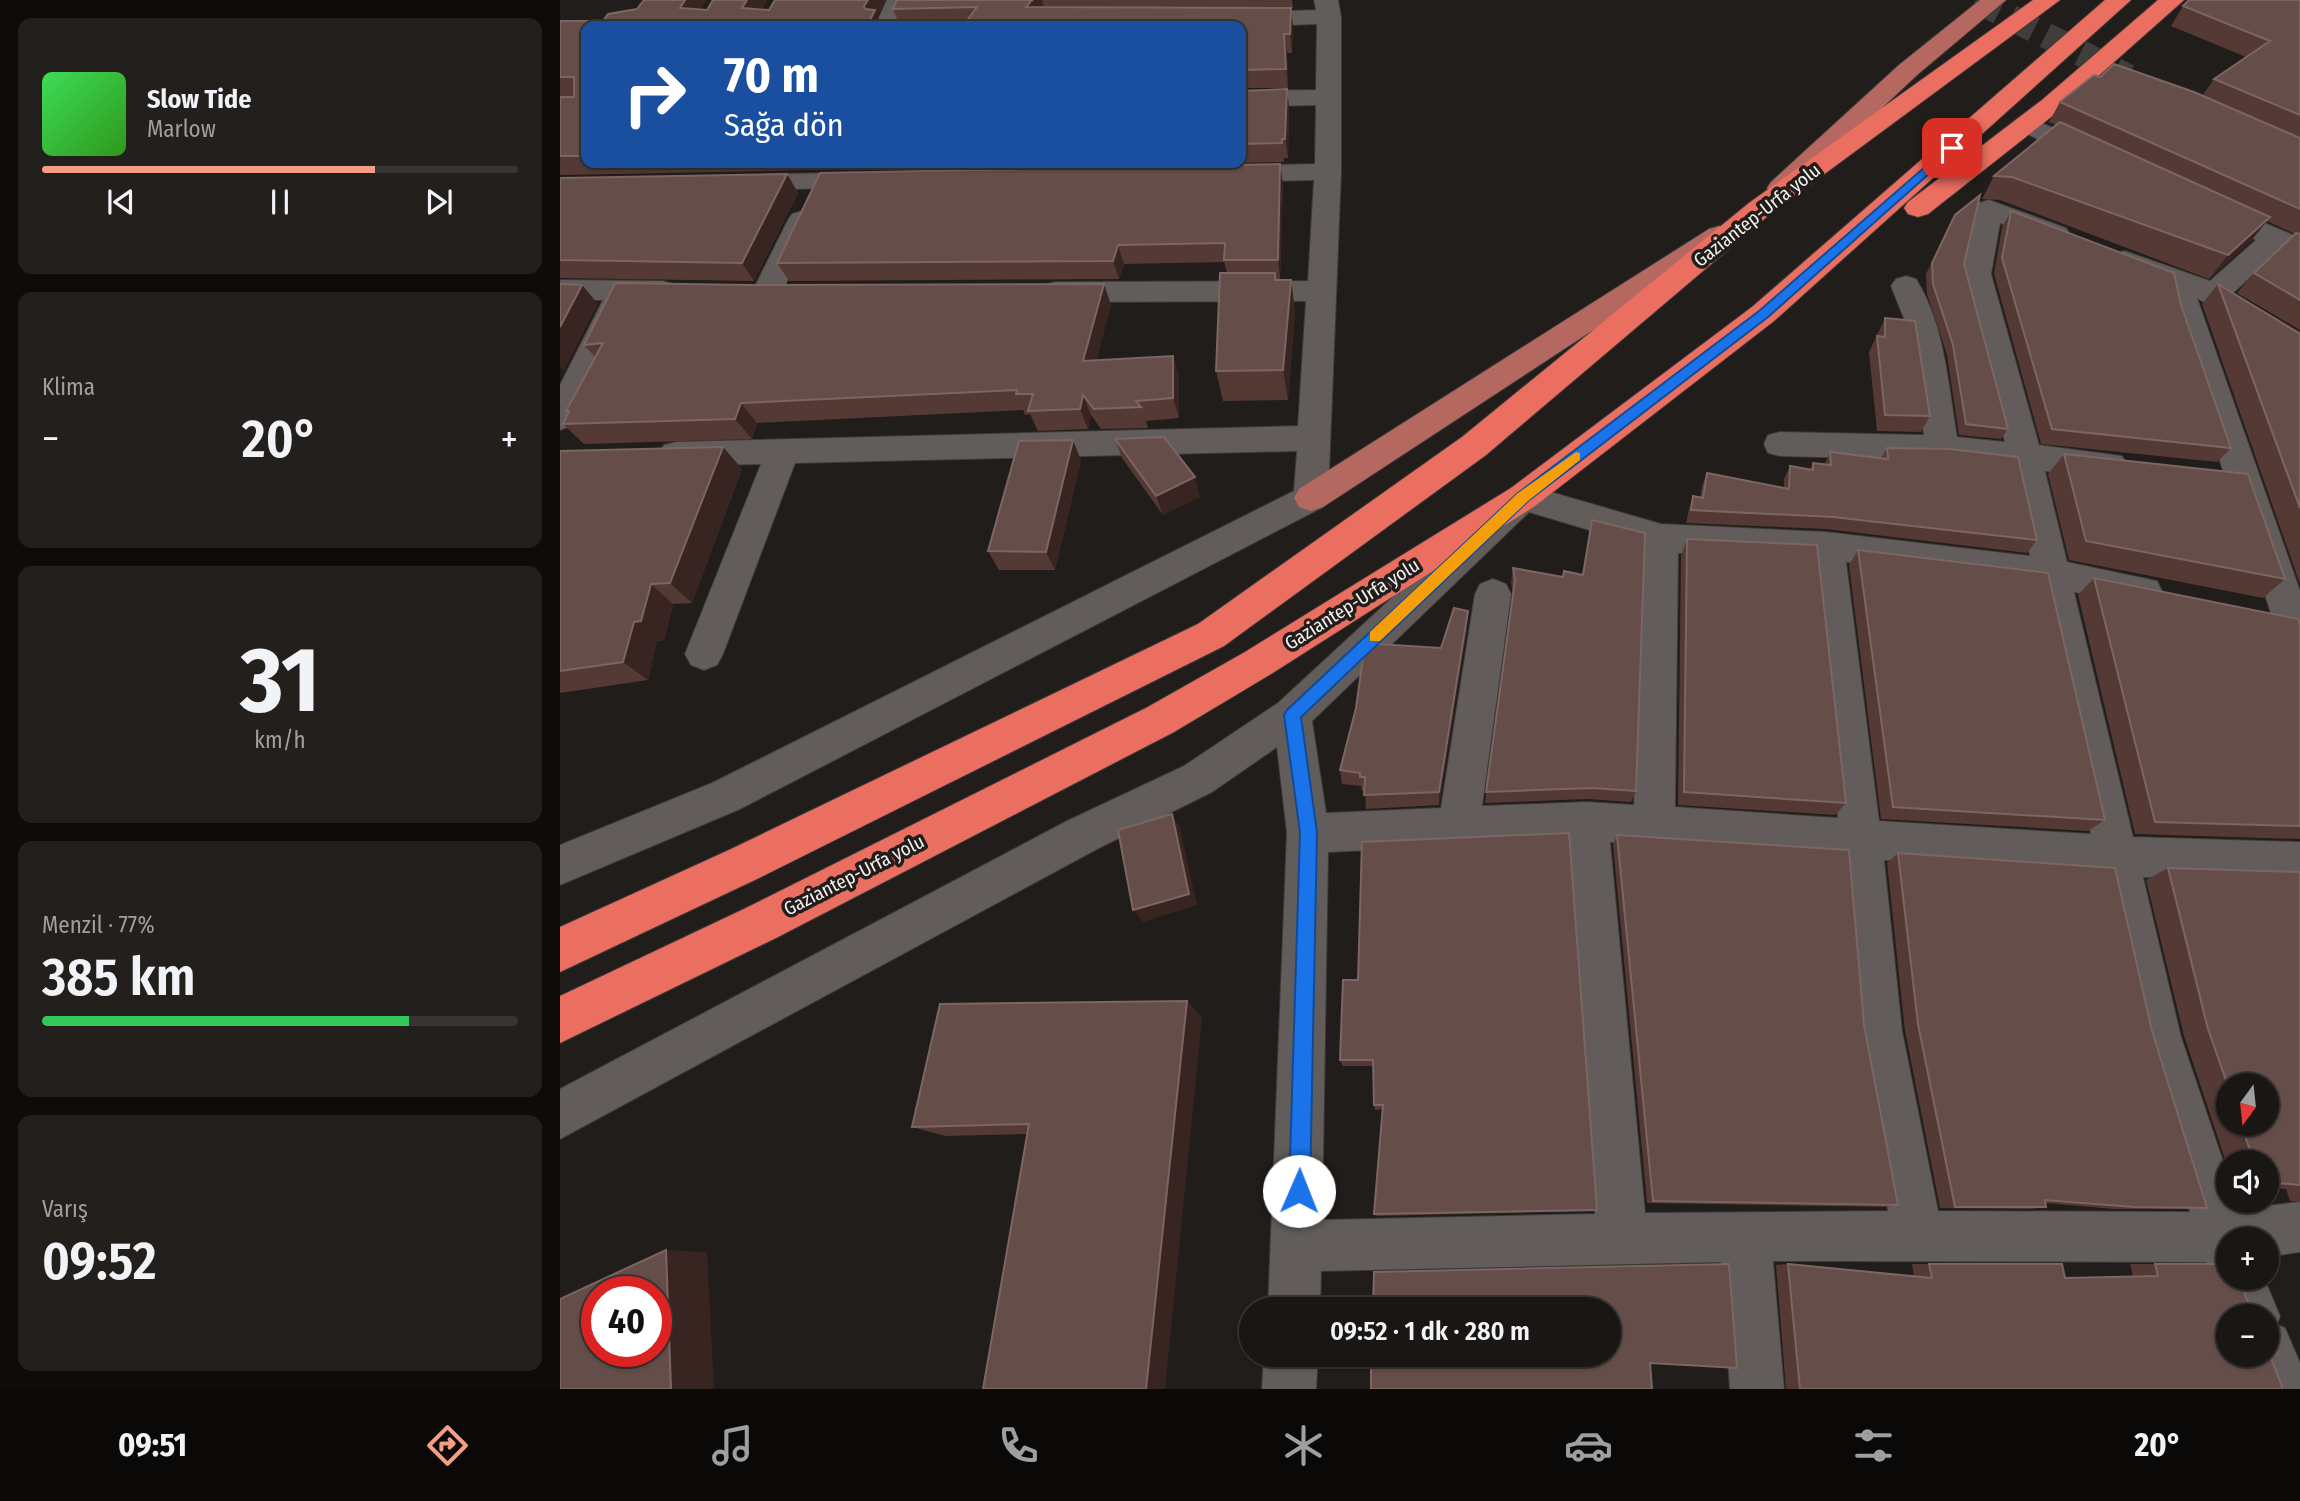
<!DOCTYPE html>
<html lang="tr">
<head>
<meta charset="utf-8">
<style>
	body { margin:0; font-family:"Fira Sans Condensed",sans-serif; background:#221f1d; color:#f1f3f6; height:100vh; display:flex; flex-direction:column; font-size:26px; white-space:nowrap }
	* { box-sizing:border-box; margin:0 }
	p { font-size:23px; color:#9f9fa0 }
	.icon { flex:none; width:38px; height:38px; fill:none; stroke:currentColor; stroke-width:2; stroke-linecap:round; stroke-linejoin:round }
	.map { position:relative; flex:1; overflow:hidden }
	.details { display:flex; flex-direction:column; gap:18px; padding:18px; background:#0e0c0b; width:560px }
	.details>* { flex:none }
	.top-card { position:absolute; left:21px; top:21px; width:665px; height:147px; border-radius:14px; box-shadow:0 2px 5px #0004,0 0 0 2px #373534; background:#1a4fa0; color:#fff; overflow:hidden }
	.needle { width:46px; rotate:195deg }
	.tools { position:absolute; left:1656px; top:1073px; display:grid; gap:14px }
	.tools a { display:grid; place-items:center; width:63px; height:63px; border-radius:50%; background:#191614; box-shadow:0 2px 5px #0004,0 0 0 2px #373534; font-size:35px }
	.speed { position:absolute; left:21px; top:1276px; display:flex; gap:14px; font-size:35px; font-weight:700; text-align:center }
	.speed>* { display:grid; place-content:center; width:91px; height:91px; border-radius:50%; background:#191614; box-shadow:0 2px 5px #0004,0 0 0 2px #373534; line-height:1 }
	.speed .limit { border:10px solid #d22; background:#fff; color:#111 }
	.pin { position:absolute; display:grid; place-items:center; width:60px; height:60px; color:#fff; margin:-30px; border-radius:14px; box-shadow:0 4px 10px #0006 }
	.me { position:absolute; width:77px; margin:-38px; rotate:1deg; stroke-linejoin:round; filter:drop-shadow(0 0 5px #0008) }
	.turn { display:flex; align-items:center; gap:24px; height:147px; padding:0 28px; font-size:32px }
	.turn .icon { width:91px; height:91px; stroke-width:2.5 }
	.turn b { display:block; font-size:49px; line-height:60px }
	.big { font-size:52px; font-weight:600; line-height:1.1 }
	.details .card { flex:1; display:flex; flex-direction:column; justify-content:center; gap:10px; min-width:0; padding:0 24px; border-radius:14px; background:#221f1d }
	.details .dial { align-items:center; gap:0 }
	.dial b { font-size:91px; line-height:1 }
	.song { display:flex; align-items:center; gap:21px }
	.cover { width:84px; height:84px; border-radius:10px; background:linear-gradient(135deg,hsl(130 70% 55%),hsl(110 70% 35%)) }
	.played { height:7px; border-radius:4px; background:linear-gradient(90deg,#f49e86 70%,#373534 70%) }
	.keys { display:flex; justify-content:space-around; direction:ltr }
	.heat { display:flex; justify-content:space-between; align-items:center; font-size:38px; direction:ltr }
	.charge { height:10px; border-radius:5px; background:linear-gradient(90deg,#34c759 77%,#373534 0) }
	.trip { position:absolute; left:679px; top:1297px; width:382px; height:70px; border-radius:35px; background:#191614; box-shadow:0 2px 5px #0004,0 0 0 2px #373534; font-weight:600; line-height:70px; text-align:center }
	.dock { display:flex; height:112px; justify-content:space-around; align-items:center; background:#0a0908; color:#9f9fa0 }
	.dock .icon { width:49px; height:49px }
	.dock .selected { color:#f49e86 }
	.dock b { font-size:32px; color:#f1f3f6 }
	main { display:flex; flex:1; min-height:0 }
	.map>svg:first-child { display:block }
</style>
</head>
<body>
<main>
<section class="details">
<div class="card">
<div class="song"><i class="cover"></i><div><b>Slow Tide</b><p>Marlow</p></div></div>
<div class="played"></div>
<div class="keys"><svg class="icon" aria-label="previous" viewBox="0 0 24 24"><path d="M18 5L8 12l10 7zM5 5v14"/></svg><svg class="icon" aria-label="pause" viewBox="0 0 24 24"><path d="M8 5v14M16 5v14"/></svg><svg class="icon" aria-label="next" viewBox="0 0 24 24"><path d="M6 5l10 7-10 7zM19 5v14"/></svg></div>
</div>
<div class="card"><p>Klima</p>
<div class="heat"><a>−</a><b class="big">20°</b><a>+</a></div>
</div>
<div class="card dial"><b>31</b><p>km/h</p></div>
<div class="card"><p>Menzil · 77%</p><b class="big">385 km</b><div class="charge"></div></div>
<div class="card"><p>Varış</p><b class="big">09:52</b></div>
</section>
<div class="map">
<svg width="1740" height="1389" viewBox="0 0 1740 1389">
	<rect width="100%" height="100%" fill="#211d1b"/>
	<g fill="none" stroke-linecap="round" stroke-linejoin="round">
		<path stroke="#413d3b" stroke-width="26" stroke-dasharray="26 13" stroke-linecap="butt" d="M1416 0 1568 77"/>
		<defs>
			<path id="minor" d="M327 0H351L339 26H315Z
				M754 0H778L781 17V172L768 498 763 507 180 809 0 885V845L152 783 734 491 737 451 235 463 163 654 157 665 144 670 131 665 125 654 201 464 116 466 104 463 99 454 104 445 116 442 738 426 746 301 495 302 485 299 480 292 485 285 495 282 748 281 754 180 668 182 658 180 655 174 658 168 668 166 755 164 756 105 681 107V91L756 90 757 24 681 27 673 25 669 20 673 15 681 13 756 10Z
				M1466 116 1543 150 1547 156 1543 162H1525L1457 129 1453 124 1457 119Z
				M307 172 317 174 321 180 317 186 179 191 169 189 165 183 169 177 179 175Z
				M1429 200 1506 228 1510 234 1506 240 1496 243 1486 240 1440 223 1431 274 1479 445 1562 456 1567 465 1562 474 1550 478 1485 471 1507 562 1597 581 1602 591 1597 601 1584 606 1514 592 1573 837 1740 842V882L1583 877 1621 1037 1668 1176V1200H1676L1679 1209 1740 1202V1252L1706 1257V1239H1668V1278H1704L1720 1316 1717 1325 1725 1328 1740 1363V1389H1697L1683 1354H1706V1316H1668L1652 1278 1654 1273 1646 1262 1213 1261 1224 1389H1170L1161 1262 761 1271 760 1309H708L727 833 717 747 652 792 537 849 0 1139V1089L507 821 624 766 718 703 951 488 963 484 1101 524 1266 532 1470 556 1451 467 1382 460 1220 456 1208 453 1204 444 1208 435 1220 432 1364 435 1347 326 1331 286 1336 279 1346 276 1356 279C1385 325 1388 385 1397 437L1445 442 1401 274 1415 209 1419 203ZM969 512 1083 546 1074 805 1027 802 922 806 951 594 946 584 933 579 920 584 915 594 881 808 766 813 752 721ZM1118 553 1250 559 1278 818 1115 807ZM1286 562 1477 586 1531 834 1319 821ZM1008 841 1035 1214 762 1220 768 852ZM1050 842 1094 847 1100 845 1282 857 1296 1031 1328 1211 1085 1213ZM1324 860 1540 875 1575 1037 1630 1212 1378 1211 1342 1031Z
				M1653 201 1740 238V258L1719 250 1673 293 1740 333V358L1729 355 1637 298 1740 591V659L1727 654 1721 643 1612 319 1605 286 1555 267 1551 260 1555 253 1565 251 1650 281 1696 240 1643 216 1639 210 1643 204Z
				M242 211 252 214 256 220 221 294 216 301 206 304 196 301 191 294 228 220 232 214Z
				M0 280 103 281 113 284 118 291 113 298 65 300 69 306 16 418 11 426 0 430V385L43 300H0Z
				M704 1354H758L756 1389H702Z"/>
			<path id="major" d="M1420 0H1446L1357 75 1231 194H1211L1207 188 1211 182 1339 65Z
				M1159 226 1169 229 1173 235 1169 241 763 507 751 511 739 507 734 498 739 489 1149 229Z"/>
			<path id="highway" d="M1473 0H1500L1209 215 926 455 664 646 199 878 0 972V927L169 850 638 624 902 437 1189 203Z
				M1545 0H1571L1214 321 975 506 711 674 614 732 216 938 0 1043V996L186 908 586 708 685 652 951 488 1192 307Z
				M1598 0H1624L1500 110 1368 214 1358 217 1348 214 1344 208 1348 202 1482 100Z"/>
		</defs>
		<use href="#minor" stroke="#3d3a39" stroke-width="2"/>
		<use href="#major" stroke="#3d3a39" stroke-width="2"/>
		<use href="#highway" stroke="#3d3a39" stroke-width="2"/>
		<use href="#minor" fill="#625d5b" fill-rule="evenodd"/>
		<use href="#major" fill="#b4685f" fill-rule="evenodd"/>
		<use href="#highway" fill="#eb6f61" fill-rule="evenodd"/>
	</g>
	<path fill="#543935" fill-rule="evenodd" d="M153 0H207L202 9 209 10 215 0H326L317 16 26 26V163H253L248 170 0 175V97H14L0 96V21H43L141 9 147 10Z
		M337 0H732L733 8H731L733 27 732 53H727L728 88H681V26H340L333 9Z
		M1740 0V330L1677 293 1694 273 1735 234 1707 221 1691 241 1649 279 1440 200 1422 199 1434 176 1496 125 1489 122 1500 102 1540 77 1642 96 1654 79 1686 57 1611 26 1623 6Z
		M727 89 729 108 728 158H724V162L281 170 277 163H681V91Z
		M227 174 238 193 194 281 0 278V178Z
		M723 183 720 279H716L717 280H731L735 311 728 400 663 401 656 371 667 273 664 262 564 264 559 279 229 281 217 263Z
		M1451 211 1671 448 1657 462 1481 444 1434 274 1442 227Z
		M1395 215 1404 264 1448 429 1441 439 1399 435 1387 355 1367 294 1366 274Z
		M55 283 551 305 536 360 613 356 619 376V418L586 421 588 428 541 429 531 415 528 429 478 431 470 414 465 415 463 410 197 423 192 439 24 444 3 424 8 413 6 411 36 358 24 345Z
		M1658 284 1740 334V584L1642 304Z
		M1325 318 1370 416 1361 432 1317 431 1309 352Z
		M555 439 640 497 603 515 562 458Z
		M163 447 182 469 132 603 113 604 104 640 97 641 88 680 0 693V451Z
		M1327 448 1477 540 1467 553 1266 529 1126 523 1129 509 1133 496 1140 498 1142 486 1147 473 1224 488V479L1230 466 1250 469 1253 463 1265 464 1270 452 1321 458Z
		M1504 454 1725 579 1703 598 1509 560 1488 474Z
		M521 460 495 570H439L428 551Z
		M1032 520 1076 791 1071 802 1027 799 925 803 953 594 951 583 953 568 1003 577 1022 575Z
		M1127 539 1286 803 1275 815 1118 805 1121 556Z
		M1298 550 1545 820 1528 831 1321 819 1289 565Z
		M1534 578 1740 624V839L1575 834 1518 595Z
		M907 628 879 805 806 809 805 791H802L801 786 782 784 780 770Z
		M1057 835 1304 1025 1338 1205 1325 1207 1087 1203 1053 845Z
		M1338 853 1592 1031 1647 1208 1625 1209H1554L1486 1203V1207L1469 1209 1380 1208 1345 1031 1327 863Z
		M1608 868 1740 872V1202L1730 1201 1726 1189 1706 1188V1162H1668V1166L1666 1162 1624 1036 1586 880ZM1668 1085 1706 1124H1668Z
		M783 980 1037 1210 1032 1211 816 1216 814 1214 823 1109 815 1110 814 1105 813 1066H783L780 1060Z
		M627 1001 642 1018 467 1134 385 1136 352 1127Z
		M1228 1264 1354 1276 1352 1264H1369L1505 1278 1573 1276 1570 1264H1668L1678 1279 1723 1389H1226L1216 1265Z"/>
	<path fill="#382522" d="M125 0H147L131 26 120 8Z
		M187 0H207L192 26 182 8Z
		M308 0H326L317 16 322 26H307L304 6Z
		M473 0H482L487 16 466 7 471 1Z
		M731 8 733 27 732 53 730 34Z
		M724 34 727 53 728 88 726 69Z
		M727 89 729 108 728 158 725 139Z
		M244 163H253L248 170Z
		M720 164 723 183 720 279 718 260Z
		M227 174 238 193 194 281 182 263Z
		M1710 217 1691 241 1649 279 1668 255Z
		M558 245 564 264 559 279 553 261Z
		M731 280 735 311 728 400 723 370Z
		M544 284 551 305 531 382 523 361Z
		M22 285 38 304 4 371 0 366V327Z
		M613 356 619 376V418L613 398Z
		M523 395 531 415 528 429 520 409Z
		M181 403 197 423 192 439 175 419Z
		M513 440 521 460 495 570 486 552Z
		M163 447 182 469 132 603 110 583Z
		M635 477 640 497 603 515 596 496Z
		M91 584 113 604 104 640 97 641 88 680 63 662 74 622Z
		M908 611 907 628 879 805V792Z
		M612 814 620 828 637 905 583 922 573 910Z
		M627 1001 642 1018 605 1389H586Z
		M106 1250 147 1252 154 1389H111Z"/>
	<path fill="#654d49" stroke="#7c6663" stroke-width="2" fill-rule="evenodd" d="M84 0H125L120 8 147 10 153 0H187L182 8 209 10 215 0H308L304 6 305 9 315 10 307 26H26V156H0V97H14V77H0V21H43L48 14 77 9Z
		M337 0H473L471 1 466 7 731 8 730 34H724L726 69 681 70V26H403L417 7 333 9Z
		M1629 0H1740V115L1654 79 1710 41 1623 6Z
		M1554 64 1634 92 1740 138V209L1500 102 1534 75 1540 77Z
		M727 89 725 139H722V143L681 144V91Z
		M1500 122 1710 217 1668 255 1452 177 1434 176Z
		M720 164 718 260H664L665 243 558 245 553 261 217 263 260 173Z
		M227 174 182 263 0 260V178Z
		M1420 195 1404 264 1448 429 1406 424 1393 345 1373 284 1372 263 1395 215Z
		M1451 211 1614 273 1621 305 1671 448 1492 429 1442 258Z
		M1736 233 1740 234V300L1694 273Z
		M660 273H715V280H731L723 370 656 371Z
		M55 283 191 285 544 284 523 361 613 356V398L576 401 581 407 534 409 523 395 520 409 468 411 473 394H456L457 390 181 403 175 419 3 424 9 411H6L43 343 24 345Z
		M0 284 22 285 0 327Z
		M1658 284 1740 334V508Z
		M1325 318 1355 321 1370 416 1325 415 1317 336 1325 337Z
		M604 437 635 477 596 496 555 439Z
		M513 440 486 552 428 551 459 441Z
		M163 447 110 583 91 584 81 621 74 622 63 662 0 671V451Z
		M1327 448 1390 449 1458 457 1477 540 1273 517 1131 510 1133 496 1143 498 1147 473 1229 489 1230 466 1253 470V463L1271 465 1270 452 1328 459Z
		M1504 454 1688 474 1725 579 1526 541Z
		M1032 520 1085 533 1076 791 1031 788 926 792 955 580 953 568 1003 577 1004 571 1023 575Z
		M1127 539 1257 545 1286 803 1124 792Z
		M1298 550 1488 573 1545 820 1333 807Z
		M1534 578 1738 619 1740 624V826L1595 822Z
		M894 608 908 611 879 792 804 795 805 777H800V773L780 770 796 708 803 658 817 644 881 648Z
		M612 814 629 894 573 910 558 830Z
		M1009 833 1037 1210 814 1214 823 1105H814L813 1060H780L783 980H798L802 842Z
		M1057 835 1289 850 1304 1025 1338 1205 1093 1201Z
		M1338 853 1555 868 1592 1031 1647 1208 1574 1207 1485 1200 1486 1207H1395L1358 1024Z
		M1608 868 1740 872V1185L1706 1182V1162H1695L1693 1159 1681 1124H1706V1085H1668V1086L1648 1029Z
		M627 1001 586 1389H423L469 1124 352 1127 380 1004Z
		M106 1250 111 1389H0V1299ZM37 1292H96V1351H37Z
		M1169 1264 1177 1368 1090 1363 1092 1389H811V1354H1048V1309H813L814 1272Z
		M1228 1264 1372 1278 1369 1264H1502L1505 1278 1598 1276 1595 1264H1668V1278H1678V1279L1694 1316H1668V1354H1706V1328L1718 1354 1711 1358 1723 1389H1240Z"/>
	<path fill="#1a73e8" stroke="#114b97" stroke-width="2" d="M1389 146 1398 148 1208 317 968 501 741 717 757 832 750 1191 747 1198 739 1201 732 1198 729 1191 740 832 724 715 727 710 958 493 1199 311Z"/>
	<path fill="#f59e0b" d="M1016 452 1020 453V460L968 501 820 641H810V632L958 493Z"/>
	<g text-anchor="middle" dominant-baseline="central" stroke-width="7" stroke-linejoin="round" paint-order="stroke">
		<g font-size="19" fill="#f4f1f0" stroke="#211d1b">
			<text transform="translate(1197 215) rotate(-38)">Gaziantep-Urfa yolu</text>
			<text transform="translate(792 604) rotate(-32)">Gaziantep-Urfa yolu</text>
			<text transform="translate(294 875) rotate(-27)">Gaziantep-Urfa yolu</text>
		</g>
	</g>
</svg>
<div class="tools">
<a><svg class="needle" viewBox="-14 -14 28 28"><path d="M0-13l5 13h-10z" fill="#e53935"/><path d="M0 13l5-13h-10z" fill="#9f9fa0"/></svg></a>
<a><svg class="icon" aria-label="sound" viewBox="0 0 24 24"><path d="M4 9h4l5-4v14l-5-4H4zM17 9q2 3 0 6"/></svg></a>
<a>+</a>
<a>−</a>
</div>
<div class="speed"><div class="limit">40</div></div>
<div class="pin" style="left:1392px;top:148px;background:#d93025"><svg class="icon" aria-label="arrive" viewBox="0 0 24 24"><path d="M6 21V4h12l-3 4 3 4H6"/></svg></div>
<svg class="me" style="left:739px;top:1191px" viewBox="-20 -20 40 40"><circle r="19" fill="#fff"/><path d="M0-13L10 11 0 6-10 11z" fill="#1a73e8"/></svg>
<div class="trip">09:52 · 1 dk · 280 m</div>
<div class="top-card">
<div class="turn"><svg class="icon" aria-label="right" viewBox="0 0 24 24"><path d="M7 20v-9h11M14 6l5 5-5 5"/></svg><div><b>70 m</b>Sağa dön</div></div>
</div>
</div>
</main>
<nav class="dock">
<b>09:51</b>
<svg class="icon selected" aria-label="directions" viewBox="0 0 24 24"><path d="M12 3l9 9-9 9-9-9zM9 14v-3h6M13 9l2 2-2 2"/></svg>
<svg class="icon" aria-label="music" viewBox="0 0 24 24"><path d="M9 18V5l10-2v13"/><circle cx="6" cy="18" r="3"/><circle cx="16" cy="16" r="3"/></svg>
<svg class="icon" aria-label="phone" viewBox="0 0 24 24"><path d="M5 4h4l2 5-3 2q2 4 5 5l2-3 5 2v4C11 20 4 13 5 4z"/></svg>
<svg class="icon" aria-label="climate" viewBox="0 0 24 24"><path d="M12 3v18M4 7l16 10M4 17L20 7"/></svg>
<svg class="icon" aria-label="car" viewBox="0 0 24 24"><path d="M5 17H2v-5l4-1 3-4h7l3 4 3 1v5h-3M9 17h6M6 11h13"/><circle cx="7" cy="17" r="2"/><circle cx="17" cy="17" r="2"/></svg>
<svg class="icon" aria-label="filters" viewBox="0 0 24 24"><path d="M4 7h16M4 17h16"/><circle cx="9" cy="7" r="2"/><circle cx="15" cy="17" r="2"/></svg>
<b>20°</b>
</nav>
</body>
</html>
